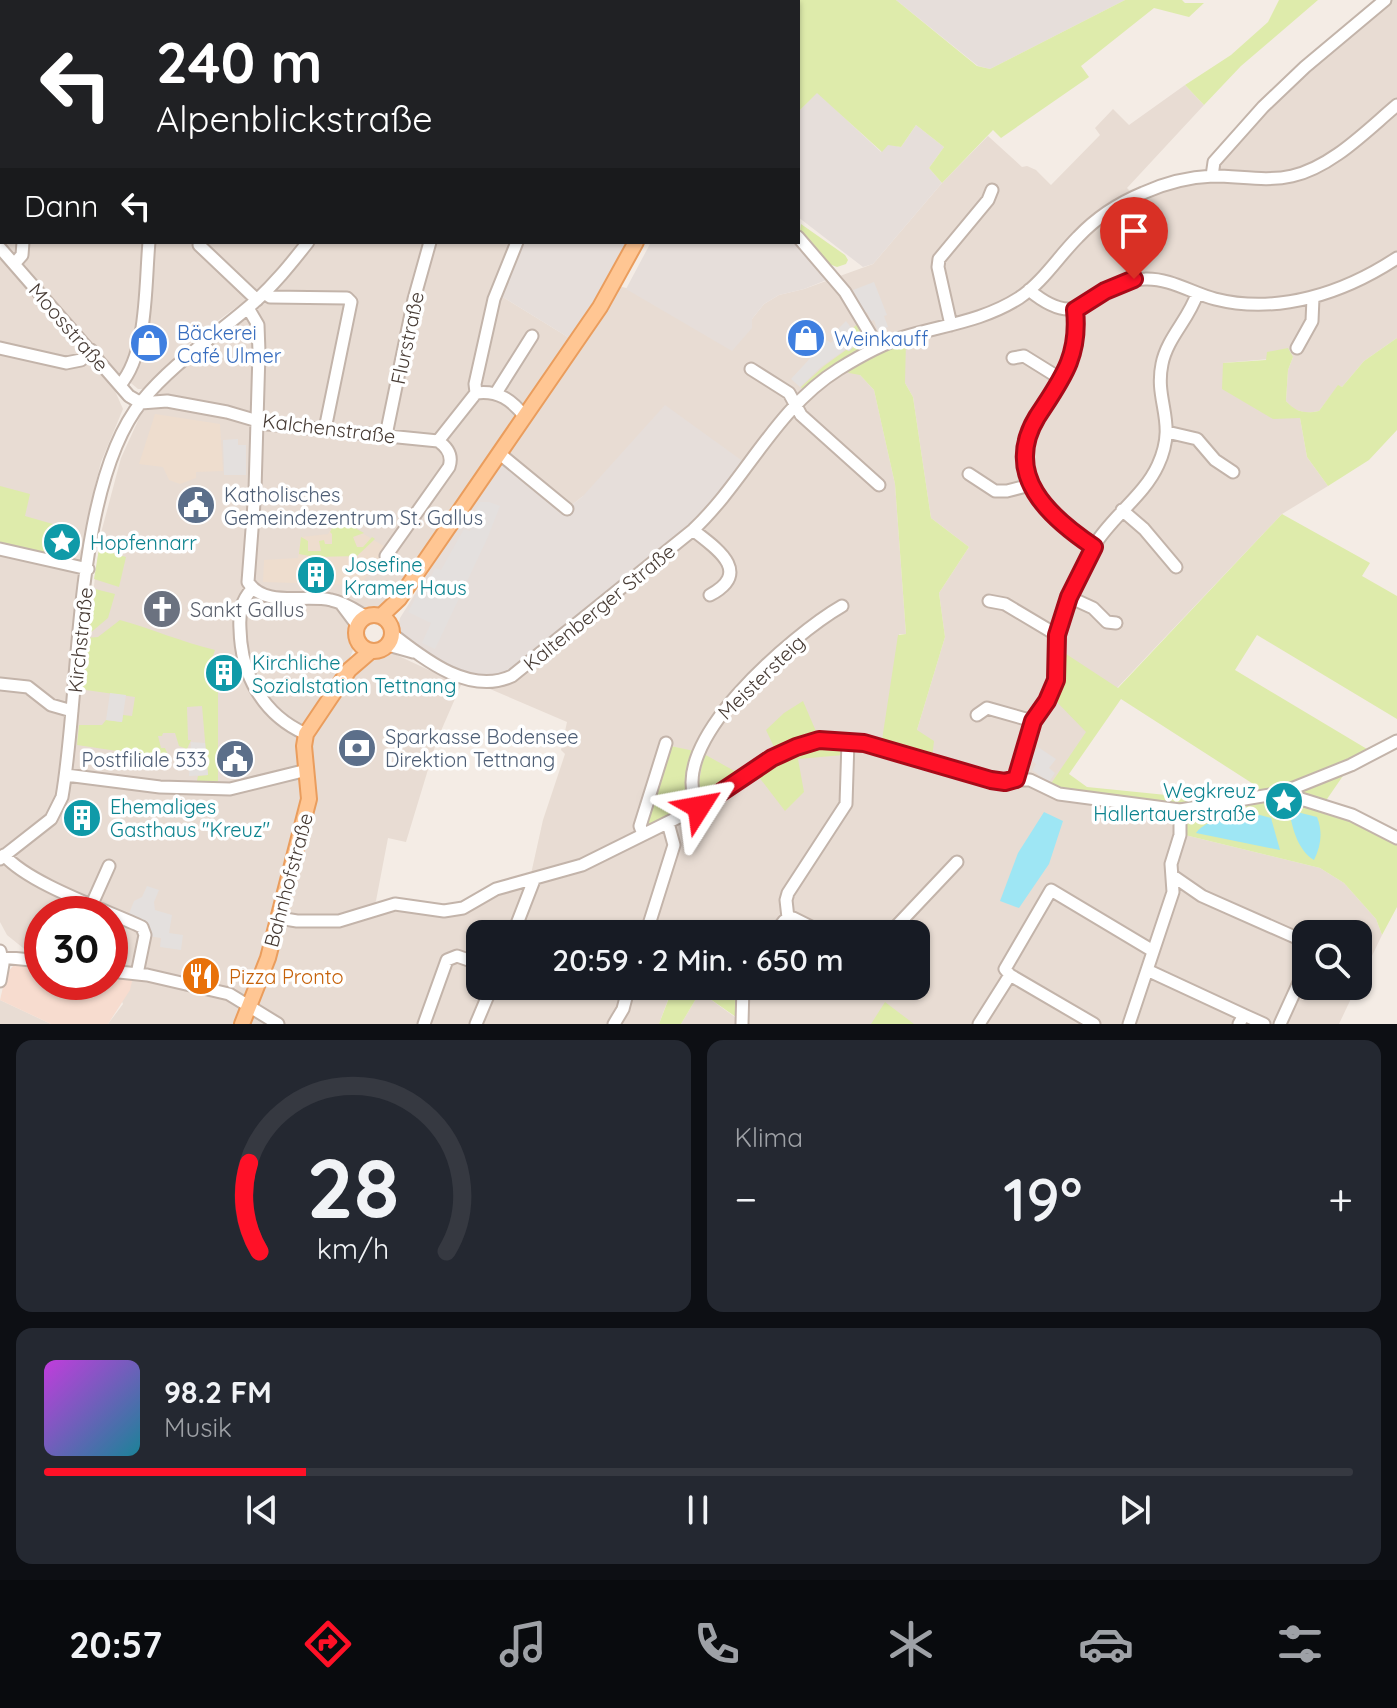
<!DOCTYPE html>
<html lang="de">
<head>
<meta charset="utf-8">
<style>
	body { margin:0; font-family:Quicksand,sans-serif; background:#242831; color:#f1f3f6; height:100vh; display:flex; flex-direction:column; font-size:30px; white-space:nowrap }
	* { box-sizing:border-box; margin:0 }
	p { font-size:26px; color:#9ea1a6 }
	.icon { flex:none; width:44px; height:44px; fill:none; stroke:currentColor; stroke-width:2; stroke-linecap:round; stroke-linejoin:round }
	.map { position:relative; height:1024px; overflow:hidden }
	.drawer { display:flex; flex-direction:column; gap:16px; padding:16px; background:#0d0f14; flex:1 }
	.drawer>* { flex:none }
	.guide { position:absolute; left:0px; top:0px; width:800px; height:244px; box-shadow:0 2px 6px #0004; background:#202124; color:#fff; overflow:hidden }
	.controls { position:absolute; left:1292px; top:920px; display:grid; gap:16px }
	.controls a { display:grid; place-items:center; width:80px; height:80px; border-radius:16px; background:#171b24; box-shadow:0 2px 6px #0004; font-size:40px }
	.speed { position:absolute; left:24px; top:896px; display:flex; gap:16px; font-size:40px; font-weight:700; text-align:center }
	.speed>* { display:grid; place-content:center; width:104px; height:104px; border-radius:50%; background:#171b24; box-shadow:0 2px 6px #0004; line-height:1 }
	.speed .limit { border:12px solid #d22; background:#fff; color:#111 }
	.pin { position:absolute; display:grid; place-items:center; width:68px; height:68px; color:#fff; margin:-82px -34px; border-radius:50% 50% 50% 0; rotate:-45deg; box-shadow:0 0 8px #0007 }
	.pin .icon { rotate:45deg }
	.me { position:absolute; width:88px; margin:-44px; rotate:56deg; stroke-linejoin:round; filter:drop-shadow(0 0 6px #0008) }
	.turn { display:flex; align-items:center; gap:28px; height:168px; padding:0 24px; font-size:36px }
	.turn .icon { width:104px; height:104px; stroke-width:2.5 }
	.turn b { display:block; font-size:56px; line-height:68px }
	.then { display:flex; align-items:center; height:76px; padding:0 24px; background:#0003; gap:16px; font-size:30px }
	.big { font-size:60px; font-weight:600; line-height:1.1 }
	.drawer .card { flex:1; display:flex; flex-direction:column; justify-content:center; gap:12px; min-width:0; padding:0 28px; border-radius:16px; background:#242831 }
	.drawer .dial { align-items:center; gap:0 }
	.dial svg { height:208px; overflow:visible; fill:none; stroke:#363941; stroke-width:7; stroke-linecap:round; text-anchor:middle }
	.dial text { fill:#f1f3f6; stroke:none }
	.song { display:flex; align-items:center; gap:24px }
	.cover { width:96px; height:96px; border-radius:12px; background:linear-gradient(135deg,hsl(290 70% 55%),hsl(190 70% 35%)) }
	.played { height:8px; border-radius:4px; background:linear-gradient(90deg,#ff1127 20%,#363941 20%) }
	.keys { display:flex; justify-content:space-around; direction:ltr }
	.heat { display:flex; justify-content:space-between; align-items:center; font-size:44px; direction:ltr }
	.drawer .tiles { flex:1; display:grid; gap:16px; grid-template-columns:1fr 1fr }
	.card:last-child { grid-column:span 2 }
	.trip { position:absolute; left:466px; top:920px; width:464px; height:80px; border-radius:16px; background:#171b24; box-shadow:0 2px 6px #0004; font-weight:600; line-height:80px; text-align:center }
	.tabs { display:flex; height:128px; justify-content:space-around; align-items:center; background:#090b0e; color:#9ea1a6 }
	.tabs .icon { width:56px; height:56px }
	.tabs .on { color:#ff1127 }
	.tabs b { font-size:36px; color:#f1f3f6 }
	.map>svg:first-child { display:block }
</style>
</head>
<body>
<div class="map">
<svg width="1397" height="1024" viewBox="0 0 1397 1024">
	<rect width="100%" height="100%" fill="#f4ece5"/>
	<path fill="#e8dcd3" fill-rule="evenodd" d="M0 0H435L2 2V242H301L257 292 197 336 144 389H138L114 369 0 243Z
		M1389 0H1397V338L1364 361 1342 387 1338 386 1319 411 1307 413 1293 409 1286 401 1288 370 1293 357 1223 363 1300 418 1307 457 1328 486 1282 514 1117 688 1047 791 1177 814 1185 835 1320 868 1344 883 1376 919 1382 935 1358 985V934H1306V986H1357L1339 1024H681L700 992 735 1017 736 997 720 986H916V934H480V986H665L672 989 659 1024H247L289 905 312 801 309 755 313 730 370 655 388 651 461 685 437 740 406 842 388 838 375 906 396 899 427 906H454L531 874 543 820 565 754 561 750 567 722 490 689 504 680 583 496 567 509 505 457 618 286 752 319 764 304 779 295 804 289 873 264 942 183 988 136 1022 167 1027 166 1036 170 1051 185 1100 135 1095 128 1113 109 1129 125 1185 85 1204 105 1127 188 1132 193 1158 190 1205 179 1217 162 1306 69ZM904 367 905 383 913 397 931 518 969 547 939 593 945 637 917 730 899 634H906L895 484 874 390 860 375ZM671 746 694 752 686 789V805Z
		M316 242H517L501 296 571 339 385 609 370 612 355 622V645L351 655 342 674 307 724 305 801 259 973 236 1024H108L123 1004 110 969V914H42V958L33 956 7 935 0 922V865L49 824 67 788 101 533 121 458 141 414 176 373 261 304Z
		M0 255 84 350 115 391 123 409 101 462 90 506 75 601 65 743 58 798 45 819 0 854Z
		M0 1000 51 1024H0Z"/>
	<path fill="#f7dccf" d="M26 963 42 965V982H110V974L133 977 130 990 108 1024H51L0 1000 6 974 13 966Z"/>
	<path fill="#e6deda" d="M896 0H1125L990 69 978 66Z
		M817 92 881 152 888 144 901 147 916 125 944 147 929 168 942 183 873 264 863 267 798 217V112Z
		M525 242H628L610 278 571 339 501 296Z
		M651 242H795L829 279 804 289 779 295 764 304 752 319V328L732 351 626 289Z
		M665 405 748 465 718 504 504 680 461 676 396 637 400 618 450 538 505 457 567 509 583 496Z"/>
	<path fill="#eeddce" d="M155 414 220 424 223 471 196 472V478L180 484 169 480 163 467 139 464Z
		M337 518 387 548 360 585 263 582 264 560 298 558 301 537 328 534Z"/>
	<path fill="#deebab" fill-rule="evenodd" d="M729 0H896L977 66 990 69 1125 0H1182L1185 3H1204L1189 17 1154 8 1081 66 1089 77 1001 138 993 130 942 183 929 168 944 147 916 125 901 147 888 145 882 152 817 93 798 112V2H727Z
		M1279 0H1318L1241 66 1204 105 1185 85 1231 55 1268 22Z
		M801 224 845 255 848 260 846 264 837 267 829 264 800 231Z
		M856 325C863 328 867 339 864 346L803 390 801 387 824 366 846 350 849 351 858 343 859 338 853 328Z
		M1397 338V430L1369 460 1328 486 1307 457 1300 418 1273 419 1222 389 1223 363 1266 360 1267 352 1288 348 1293 357 1288 370 1286 401C1296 412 1304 414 1319 411L1338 385 1342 387 1364 361Z
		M906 340 905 383 913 397 931 518 969 547 939 593 945 637 917 730 934 741 932 758 882 740 898 635 906 634 895 484 882 426 874 390 860 375 849 373 845 370Z
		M0 486 30 494 25 516 77 531 71 563 0 545Z
		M1282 514 1370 563 1362 576 1397 596V719L1257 635 1235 670 1372 752C1313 776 1248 808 1183 805 1142 804 1100 795 1060 790L1050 785 1086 732 1052 697 1060 650 1118 688ZM1121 699 1258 787 1196 798 1087 787 1069 774Z
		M337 518 364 533 353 537 357 547H363L372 537 375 539 357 556 315 557 299 554 301 537 308 541V551H321L319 541 324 540 325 544H332V534L330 532Z
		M99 549 126 557 119 587 94 579Z
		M95 589 115 594 108 618 89 634Z
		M120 620C152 629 182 642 215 650L207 675 218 683V785H196L198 776 208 775 202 706 187 707 188 740H191L187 749 179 746 175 733H163L162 736H158L161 748H165L168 755V764L144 761V755L77 745 79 725H102L106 720 122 722 123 715 132 716 135 697 79 689 86 638 98 637Z
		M803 701 818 736 775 749 766 730 784 713Z
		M824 744 838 748 843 755 798 759 804 792 785 811 755 772 799 750Z
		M671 746 694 751 686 789V805L646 827 644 824Z
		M704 754 738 773 708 795 698 788Z
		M1347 770 1325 802 1298 794 1297 788Z
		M1284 797 1340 814 1397 841V907L1382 935 1376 919 1344 883 1320 868 1185 835 1184 814Z
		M665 986H720L736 997V1017L700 992 681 1024H659L672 990Z
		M885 1002 914 1024H871Z"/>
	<path fill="#e4e0de" d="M874 282 887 315 884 316 888 327 878 331 874 320 871 321 867 312 865 313 853 290Z
		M846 321 859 338 858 342 849 351 846 349 821 367 800 387 791 379 827 340 831 343 836 337 833 334Z
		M238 439V445H246V475H224L223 440Z
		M480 502H489L500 506 487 539 435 649 422 643 431 623 408 612 421 588 425 589 435 568 441 570 464 529 470 531 474 522 471 520Z
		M110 693 126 695 122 722 106 720Z
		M191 742 205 743 208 775 189 776Z
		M1038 747 1056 759 1049 768 1055 773 1049 782 1032 770 1036 764 1030 760Z
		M147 886 159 890 154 902 155 910 172 915 169 933 183 935 181 950 160 947 161 938 148 936 128 916 134 901 142 897Z"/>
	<path fill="#9ee6f4" d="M1044 812 1063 821 1049 864 1019 908 1000 901 1018 853Z
		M1297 812 1317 817C1323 832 1321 846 1314 860 1299 851 1293 831 1290 815Z
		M1260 815 1271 818 1280 850 1196 833C1208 816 1240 817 1260 815Z"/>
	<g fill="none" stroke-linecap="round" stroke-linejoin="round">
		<defs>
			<path id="minor" d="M222 0 228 2
				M430 0 433 2
				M160 2V0
				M1212 176 1214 162 1263 107 1305 67 1385 0
				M798 237 845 292 878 347
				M199 245 257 300
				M0 248 129 396 141 403
				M14 264 22 255 23 242
				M1029 290C1087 338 1089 280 1145 279 1170 278 1192 293 1215 299 1278 315 1344 293 1397 258
				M264 293 270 297 347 298 351 302 325 429
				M248 308 258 325 259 352 255 490 248 582C264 608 305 594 331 600 343 602 355 610 365 616
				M1075 310C1080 357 1061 380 1037 417 1001 475 1049 517 1094 547
				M951 325 938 267 939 259 988 200 992 190
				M0 348 66 363 81 360 91 350
				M1297 348 1312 321 1313 298
				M1013 358 1024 356 1061 379
				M751 369 789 393 801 415 879 485
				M120 385C148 353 145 284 149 242
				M476 393 475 384 494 299 517 242
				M496 393 532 336
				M141 403 167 401 227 412 268 424 438 441
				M1167 432 1197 439 1215 460 1233 472
				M386 435 414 299 430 242
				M438 441 476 393C498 390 512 400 525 417
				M500 454 567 509
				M969 474 995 491H1007L1030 485
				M1122 510 1144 529 1176 567
				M693 530C716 548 753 572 710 595
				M0 549 88 569
				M386 556 449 467C453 455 447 447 438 441
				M252 589C241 601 239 613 240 629 241 675 263 715 306 734
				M1069 597 1093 608 1107 622 1116 623
				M989 601 1005 604 1057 635
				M342 605 357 625
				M392 634C423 658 469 696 512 676L693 530C746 480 775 409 839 369 860 356 881 344 904 337 944 325 983 321 1019 298 1043 282 1058 257 1078 237 1096 218 1119 203 1143 193 1165 183 1190 177 1213 176 1240 176 1266 182 1292 176 1332 167 1367 130 1397 105
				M388 645 413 652
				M0 684 28 687 51 705 72 711
				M977 715 987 708 1033 721
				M66 775 160 787 230 789 307 770
				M1016 779C1020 760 1025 738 1033 721 1040 708 1050 698 1054 684 1059 668 1055 652 1057 636 1062 605 1079 573 1094 546 1111 517 1144 496 1158 465 1178 422 1154 402 1162 364 1167 338 1189 319 1197 294
				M1282 793 1352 815 1397 838
				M699 807C660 746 795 633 842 606
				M643 834 640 826 666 743
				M4 855C29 884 106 910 142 927L145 935 137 974
				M0 859 51 819 62 797C81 689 73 486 142 401 173 363 214 337 251 305 273 286 290 265 308 242
				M1173 876 1202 896 1306 942
				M92 904 109 866
				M279 918 297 921H339L395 904 444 911 463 908 496 889 582 865 699 807 772 758 796 747 819 740 864 743 991 780H1030L1059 794 1180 810 1281 793 1351 765 1397 741
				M788 918 786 900 788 893 846 804 848 741
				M513 934 534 880
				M646 934 674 845 668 823
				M774 934 784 921 793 918 825 934
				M889 934 957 862
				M0 951 3 964 0 981
				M0 957 42 961
				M1147 970 1244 1015
				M110 971 147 975 229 994 278 1024
				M424 1024 447 960 457 956 480 964
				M476 1024 492 986
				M614 1024 623 1009 629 986
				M742 1024 743 986
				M979 1024 1010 975
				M1094 1024 1010 975 1005 969 1051 890 1153 951
				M1129 1024 1173 892 1171 864 1180 835V810
				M1239 1024 1244 1015 1264 1024
				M1280 1024 1306 967"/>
			<path id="major" d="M641 0 642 2
				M356 633a18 18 0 1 1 36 0a18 18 0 1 1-36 0Z
				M381 616 399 599 600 307 636 242
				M242 1024 268 958 309 799 304 746 306 734 349 670 371 651"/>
		</defs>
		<use href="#minor" stroke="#c3b4aa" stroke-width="15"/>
		<use href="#major" stroke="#ea9d5d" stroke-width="18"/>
		<use href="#minor" stroke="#fff" stroke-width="11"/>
		<use href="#major" stroke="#ffc693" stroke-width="14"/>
	</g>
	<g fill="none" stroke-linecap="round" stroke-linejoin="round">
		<defs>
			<path id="route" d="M699 807 772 758 796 747 819 740 864 743 991 780 1005 782 1016 779 1033 721 1047 701 1056 680 1057 635 1069 597 1094 547C1049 517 1002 475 1037 417 1061 380 1080 357 1075 310L1105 291 1134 279"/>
		</defs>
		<use href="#route" stroke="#a60b19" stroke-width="20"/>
		<use href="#route" stroke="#ff1127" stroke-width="14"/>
	</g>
	<defs>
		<symbol id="shop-disc" viewBox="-11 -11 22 22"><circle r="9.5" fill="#3f7fe0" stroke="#fff"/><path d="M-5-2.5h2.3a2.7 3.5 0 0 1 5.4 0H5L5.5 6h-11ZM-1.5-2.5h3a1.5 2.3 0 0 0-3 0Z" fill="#fff"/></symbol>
		<symbol id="civic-disc" viewBox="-11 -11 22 22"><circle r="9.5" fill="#5c6f8a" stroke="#fff"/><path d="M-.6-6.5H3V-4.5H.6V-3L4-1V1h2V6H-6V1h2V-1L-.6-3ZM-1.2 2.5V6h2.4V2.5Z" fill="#fff"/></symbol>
		<symbol id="sight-disc" viewBox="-11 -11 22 22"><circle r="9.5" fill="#0f9aa8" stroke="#fff"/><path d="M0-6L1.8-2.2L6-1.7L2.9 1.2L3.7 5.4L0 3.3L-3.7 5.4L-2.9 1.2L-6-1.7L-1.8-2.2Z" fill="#fff"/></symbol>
		<symbol id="building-disc" viewBox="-11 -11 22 22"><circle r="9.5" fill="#0f9aa8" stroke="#fff"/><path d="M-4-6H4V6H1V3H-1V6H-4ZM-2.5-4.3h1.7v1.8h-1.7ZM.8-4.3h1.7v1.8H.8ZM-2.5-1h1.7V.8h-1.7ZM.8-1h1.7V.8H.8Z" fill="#fff"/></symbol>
		<symbol id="church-disc" viewBox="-11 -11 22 22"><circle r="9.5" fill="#6b7280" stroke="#fff"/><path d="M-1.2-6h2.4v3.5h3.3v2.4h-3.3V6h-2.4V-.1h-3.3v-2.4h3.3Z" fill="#fff"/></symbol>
		<symbol id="bank-disc" viewBox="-11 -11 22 22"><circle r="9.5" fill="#5c6f8a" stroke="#fff"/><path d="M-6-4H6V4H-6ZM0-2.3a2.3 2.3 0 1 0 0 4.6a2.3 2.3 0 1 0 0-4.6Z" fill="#fff"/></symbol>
		<symbol id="restaurant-disc" viewBox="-11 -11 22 22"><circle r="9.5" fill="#e8710a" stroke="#fff"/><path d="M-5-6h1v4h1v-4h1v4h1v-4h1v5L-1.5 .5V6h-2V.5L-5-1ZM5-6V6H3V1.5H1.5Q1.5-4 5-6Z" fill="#fff"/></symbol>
	</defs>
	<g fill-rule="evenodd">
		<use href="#shop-disc" x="784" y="316" width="44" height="44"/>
		<use href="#shop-disc" x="127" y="321" width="44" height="44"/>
		<use href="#civic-disc" x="174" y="483" width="44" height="44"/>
		<use href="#sight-disc" x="40" y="520" width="44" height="44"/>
		<use href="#building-disc" x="294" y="553" width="44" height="44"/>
		<use href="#church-disc" x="140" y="587" width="44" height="44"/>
		<use href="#building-disc" x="202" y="651" width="44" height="44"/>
		<use href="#bank-disc" x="335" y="726" width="44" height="44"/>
		<use href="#civic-disc" x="213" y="737" width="44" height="44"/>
		<use href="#sight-disc" x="1262" y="779" width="44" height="44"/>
		<use href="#building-disc" x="60" y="796" width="44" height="44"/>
		<use href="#restaurant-disc" x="179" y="954" width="44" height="44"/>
	</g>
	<g text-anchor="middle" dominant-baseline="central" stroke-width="7" stroke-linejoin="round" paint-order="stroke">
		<g font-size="20" fill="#473b34" stroke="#fff">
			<text transform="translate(69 327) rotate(49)">Moosstraße</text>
			<text transform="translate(407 338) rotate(-78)">Flurstraße</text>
			<text transform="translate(329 428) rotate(7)">Kalchenstraße</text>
			<text transform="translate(599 607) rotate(-39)">Kaltenberger Straße</text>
			<text transform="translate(80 640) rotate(-84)">Kirchstraße</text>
			<text transform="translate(761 677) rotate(-44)">Meistersteig</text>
			<text transform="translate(288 880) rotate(-75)">Bahnhofstraße</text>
		</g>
		<g font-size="20" fill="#366cbe" stroke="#fff" text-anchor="start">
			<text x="177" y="332">Bäckerei<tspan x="177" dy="23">Café Ulmer</tspan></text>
			<text x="834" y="338">Weinkauff</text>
		</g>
		<g font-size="20" fill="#4e5e75" stroke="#fff" text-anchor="start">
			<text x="224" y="494">Katholisches<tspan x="224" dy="23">Gemeindezentrum St. Gallus</tspan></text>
			<text x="385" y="736">Sparkasse Bodensee<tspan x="385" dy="23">Direktion Tettnang</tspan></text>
			<text x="207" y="759" text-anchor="end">Postfiliale 533</text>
		</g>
		<g font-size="20" fill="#0d838f" stroke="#fff" text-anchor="start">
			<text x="90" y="542">Hopfennarr</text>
			<text x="344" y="564">Josefine<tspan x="344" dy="23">Kramer Haus</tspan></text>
			<text x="252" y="662">Kirchliche<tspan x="252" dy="23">Sozialstation Tettnang</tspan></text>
			<text x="1256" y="790" text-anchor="end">Wegkreuz<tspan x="1256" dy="23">Hallertauerstraße</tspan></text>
			<text x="110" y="806">Ehemaliges<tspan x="110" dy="23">Gasthaus "Kreuz"</tspan></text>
		</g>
		<g font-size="20" fill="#5b616d" stroke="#fff" text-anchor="start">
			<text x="190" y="609">Sankt Gallus</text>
		</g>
		<g font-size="20" fill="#c56008" stroke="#fff" text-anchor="start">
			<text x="229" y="976">Pizza Pronto</text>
		</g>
	</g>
</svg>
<div class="controls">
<a><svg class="icon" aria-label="search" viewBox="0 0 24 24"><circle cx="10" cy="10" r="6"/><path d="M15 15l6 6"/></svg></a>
</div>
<div class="speed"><div class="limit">30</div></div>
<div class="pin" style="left:1134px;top:279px;background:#d93025"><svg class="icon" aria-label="arrive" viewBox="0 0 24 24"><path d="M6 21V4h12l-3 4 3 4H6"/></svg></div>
<svg class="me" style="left:699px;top:807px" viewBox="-20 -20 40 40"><path d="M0-17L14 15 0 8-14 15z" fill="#ff1127" stroke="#fff" stroke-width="4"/></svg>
<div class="trip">20:59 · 2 Min. · 650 m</div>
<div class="guide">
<div class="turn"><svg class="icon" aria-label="left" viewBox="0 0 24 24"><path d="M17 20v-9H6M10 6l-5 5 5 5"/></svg><div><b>240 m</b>Alpenblickstraße</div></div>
<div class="then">Dann<svg class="icon" aria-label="left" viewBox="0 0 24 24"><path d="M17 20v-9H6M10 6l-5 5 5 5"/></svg></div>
</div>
</div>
<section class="drawer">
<div class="tiles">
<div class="card dial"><svg viewBox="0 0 100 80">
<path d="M14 69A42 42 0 1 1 86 69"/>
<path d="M14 69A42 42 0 0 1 10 35" stroke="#ff1127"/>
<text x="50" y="56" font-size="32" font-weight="700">28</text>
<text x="50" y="72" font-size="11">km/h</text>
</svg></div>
<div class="card"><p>Klima</p>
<div class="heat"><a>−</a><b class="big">19°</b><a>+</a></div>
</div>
<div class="card">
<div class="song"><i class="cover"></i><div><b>98.2 FM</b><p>Musik</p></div></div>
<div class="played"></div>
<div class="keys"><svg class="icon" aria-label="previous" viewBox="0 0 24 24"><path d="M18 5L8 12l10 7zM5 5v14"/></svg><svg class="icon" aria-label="pause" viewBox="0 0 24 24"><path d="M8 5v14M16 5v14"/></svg><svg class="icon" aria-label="next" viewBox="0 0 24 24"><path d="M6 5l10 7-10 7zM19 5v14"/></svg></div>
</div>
</div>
</section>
<nav class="tabs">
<b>20:57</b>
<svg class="icon on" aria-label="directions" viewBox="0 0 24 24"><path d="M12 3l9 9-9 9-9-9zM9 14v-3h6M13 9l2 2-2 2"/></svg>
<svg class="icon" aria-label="music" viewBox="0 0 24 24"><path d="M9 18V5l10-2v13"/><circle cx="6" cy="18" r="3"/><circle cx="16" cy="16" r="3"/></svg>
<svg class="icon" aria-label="phone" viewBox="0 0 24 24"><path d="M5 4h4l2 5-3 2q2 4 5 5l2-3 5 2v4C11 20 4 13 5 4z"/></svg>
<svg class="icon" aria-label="climate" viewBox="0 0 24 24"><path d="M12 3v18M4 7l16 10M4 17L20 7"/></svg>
<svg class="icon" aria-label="car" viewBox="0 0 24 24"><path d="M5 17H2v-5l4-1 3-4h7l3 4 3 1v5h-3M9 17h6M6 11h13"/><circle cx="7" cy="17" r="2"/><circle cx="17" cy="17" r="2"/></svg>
<svg class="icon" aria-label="filters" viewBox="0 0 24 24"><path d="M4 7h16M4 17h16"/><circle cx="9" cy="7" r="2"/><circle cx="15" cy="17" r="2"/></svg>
</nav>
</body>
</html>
